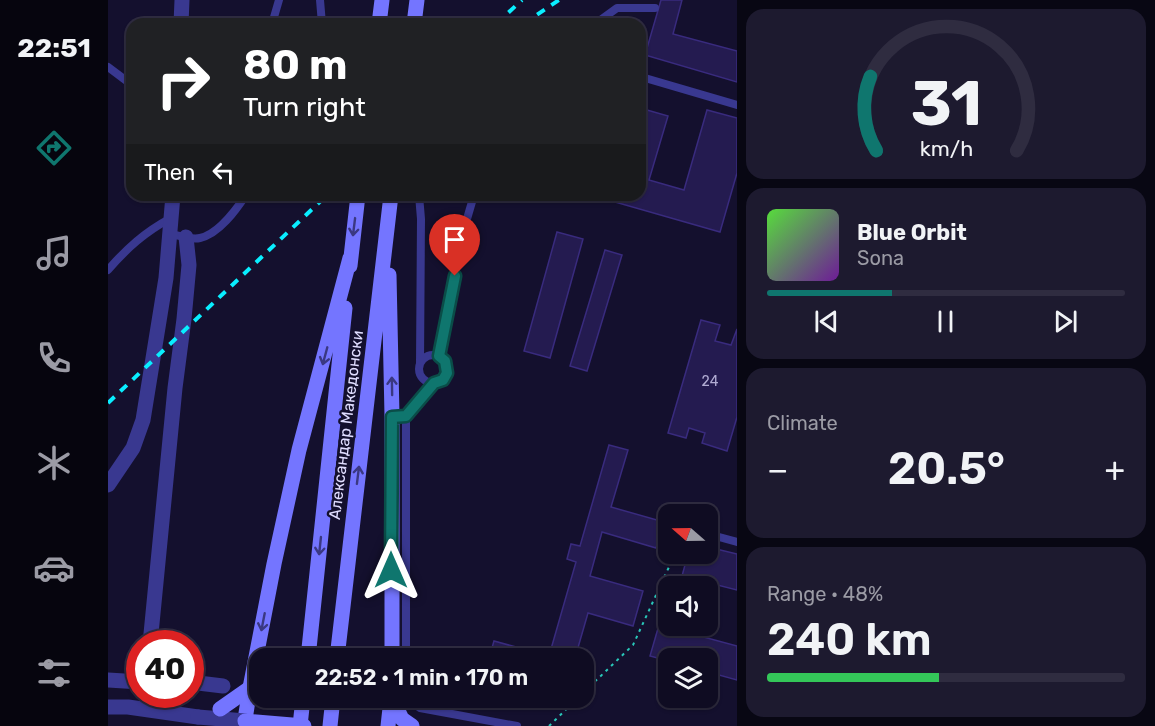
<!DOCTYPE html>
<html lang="en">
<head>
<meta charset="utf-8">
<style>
	body { margin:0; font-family:Rubik,sans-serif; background:#1d1a2f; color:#f1f3f6; height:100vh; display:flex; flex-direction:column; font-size:22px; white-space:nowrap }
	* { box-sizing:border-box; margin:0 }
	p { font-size:20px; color:#9b9ba5 }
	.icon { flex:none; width:33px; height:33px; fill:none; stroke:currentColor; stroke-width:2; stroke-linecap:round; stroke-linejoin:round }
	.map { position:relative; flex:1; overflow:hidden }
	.panel { display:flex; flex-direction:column; gap:9px; padding:9px; background:#080713; width:418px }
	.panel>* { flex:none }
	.banner { position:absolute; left:18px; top:18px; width:520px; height:183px; border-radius:18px; box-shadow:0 2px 4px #0004,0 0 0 2px #2f2c40; background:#202124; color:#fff; overflow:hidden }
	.needle { width:39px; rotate:290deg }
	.tools { position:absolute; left:550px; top:504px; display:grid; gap:12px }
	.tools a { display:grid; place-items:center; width:60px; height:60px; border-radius:12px; background:#0f0c22; box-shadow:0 2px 4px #0004,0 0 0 2px #2f2c40; font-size:30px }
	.speed { position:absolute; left:18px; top:630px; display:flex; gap:12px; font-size:30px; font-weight:700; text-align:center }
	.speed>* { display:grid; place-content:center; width:78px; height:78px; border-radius:50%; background:#0f0c22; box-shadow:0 2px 4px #0004,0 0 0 2px #2f2c40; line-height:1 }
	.speed .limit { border:9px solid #d22; background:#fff; color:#111 }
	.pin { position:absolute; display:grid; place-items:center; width:51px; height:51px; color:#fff; margin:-62px -26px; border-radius:50% 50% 50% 0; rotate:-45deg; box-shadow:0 0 6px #0007 }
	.pin .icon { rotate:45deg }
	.me { position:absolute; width:66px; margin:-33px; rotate:0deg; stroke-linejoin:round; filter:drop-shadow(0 0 4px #0008) }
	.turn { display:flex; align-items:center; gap:21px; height:126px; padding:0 18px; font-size:27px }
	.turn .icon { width:78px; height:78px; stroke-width:2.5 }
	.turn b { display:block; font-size:42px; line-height:51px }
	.then { display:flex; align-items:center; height:57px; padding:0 18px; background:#0003; gap:12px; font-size:22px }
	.big { font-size:45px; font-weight:600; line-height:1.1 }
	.panel .card { flex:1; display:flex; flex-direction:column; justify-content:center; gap:9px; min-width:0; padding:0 21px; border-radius:18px; background:#1d1a2f }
	.panel .dial { align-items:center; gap:0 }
	.dial svg { height:156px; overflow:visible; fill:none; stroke:#2f2c40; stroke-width:7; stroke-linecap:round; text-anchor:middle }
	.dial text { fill:#f1f3f6; stroke:none }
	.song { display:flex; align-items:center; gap:18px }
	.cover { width:72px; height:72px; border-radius:9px; background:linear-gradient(135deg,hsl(110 70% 55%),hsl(280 70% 35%)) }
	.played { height:6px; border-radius:3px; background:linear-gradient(90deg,#0f766e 35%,#2f2c40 35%) }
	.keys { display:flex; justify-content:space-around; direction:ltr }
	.heat { display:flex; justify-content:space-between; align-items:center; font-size:33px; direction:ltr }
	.charge { height:9px; border-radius:4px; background:linear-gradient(90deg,#34c759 48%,#2f2c40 0) }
	.trip { position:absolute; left:141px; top:648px; width:345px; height:60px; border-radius:18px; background:#0f0c22; box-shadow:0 2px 4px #0004,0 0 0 2px #2f2c40; font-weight:600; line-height:60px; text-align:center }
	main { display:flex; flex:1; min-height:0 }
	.menu { display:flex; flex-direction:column; width:108px; justify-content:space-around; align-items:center; background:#06050e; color:#9b9ba5 }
	.menu .icon { width:42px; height:42px }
	.menu .selected { color:#0f766e }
	.menu b { font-size:27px; color:#f1f3f6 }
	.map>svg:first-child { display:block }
</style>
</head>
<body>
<main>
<nav class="menu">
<b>22:51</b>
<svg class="icon selected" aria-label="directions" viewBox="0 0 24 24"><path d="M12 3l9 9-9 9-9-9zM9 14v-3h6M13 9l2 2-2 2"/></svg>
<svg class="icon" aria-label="music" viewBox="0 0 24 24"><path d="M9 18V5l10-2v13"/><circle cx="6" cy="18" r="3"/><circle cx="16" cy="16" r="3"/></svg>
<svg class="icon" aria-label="phone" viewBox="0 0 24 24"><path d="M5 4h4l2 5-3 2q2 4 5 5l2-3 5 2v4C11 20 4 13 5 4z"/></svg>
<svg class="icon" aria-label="climate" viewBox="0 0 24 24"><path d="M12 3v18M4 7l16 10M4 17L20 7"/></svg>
<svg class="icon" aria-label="car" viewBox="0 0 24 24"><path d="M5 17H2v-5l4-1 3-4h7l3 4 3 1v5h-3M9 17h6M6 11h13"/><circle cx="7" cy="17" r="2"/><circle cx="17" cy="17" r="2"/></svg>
<svg class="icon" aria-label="filters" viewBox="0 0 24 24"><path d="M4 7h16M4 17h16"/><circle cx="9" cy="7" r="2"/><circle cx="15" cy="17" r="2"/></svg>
</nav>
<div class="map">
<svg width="629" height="726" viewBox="0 0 629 726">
	<rect width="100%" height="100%" fill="#14102e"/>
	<path fill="#241b50" stroke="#392b7e" stroke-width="1.5" d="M553 0H574L565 34 629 51V82L537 55Z
		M532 108 560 116 541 180 576 190 599 110 629 118V173L612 232 507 202 509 195H532Z
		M449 232 475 239 442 358 416 351Z
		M497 250 514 255 479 371 462 366Z
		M593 320 612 325 607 341 623 345 629 329V417L619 451 594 443 597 433 581 428 578 438 560 433Z
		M501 445 520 450 503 507 556 522 548 548 494 532 482 576 535 591 525 626 480 613 467 658H381L386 641 441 656 468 562 459 559 463 544 472 546Z
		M600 547 629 554V590L574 576 580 554H600Z
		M551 625 629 646V680L600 672V658H561V661L542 656Z"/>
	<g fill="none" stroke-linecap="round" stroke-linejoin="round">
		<path stroke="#29c7b9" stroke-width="2" stroke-dasharray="3 4.5" stroke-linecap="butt" d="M476 692 525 645 567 554
			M441 726 470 698"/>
		<path stroke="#393890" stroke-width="8" d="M212 0 214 24
			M164 24 171 0
			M487 24 509 8H547
			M0 67 24 85
			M532 87 537 78 629 105
			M311 195 313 219 312 364
			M63 234C72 236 83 240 92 238 111 234 128 210 138 195
			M0 270C19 248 37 232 63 218
			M311 369a14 14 0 1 1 28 0a14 14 0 1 1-28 0Z
			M331 356 356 229 366 195
			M284 416H298L326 383
			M600 534 629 542
			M298 658V416
			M301 698 302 701 312 708 409 726"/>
		<path stroke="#393890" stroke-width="15" d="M73 24 74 0
			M0 485 25 448 35 420 58 278 65 195
			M42 644 67 388 76 319 81 265 78 237
			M0 680 32 682
			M82 682 115 686
			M0 707H20L90 717"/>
		<path stroke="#7475ff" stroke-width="15" d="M271 24 274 0
			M306 24 309 0
			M242 266 250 195
			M281 275 284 416V658
			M200 658 237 308
			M229 658 283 195
			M284 698 294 719 304 726
			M136 726 142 688 166 564 191 450 242 258
			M192 726 195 698
			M222 726 225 698
			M280 726 283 699"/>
		<path stroke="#09eeff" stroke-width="4" stroke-dasharray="9 8" stroke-linecap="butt" d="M388 24 414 0
			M415 24 451 0
			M0 403 219 195"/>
		<path stroke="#393890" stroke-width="15" d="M90 717 137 721"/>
		<path stroke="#7475ff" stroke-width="15" d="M112 709 142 688
			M137 721 196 726"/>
	</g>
	<defs><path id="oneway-shaft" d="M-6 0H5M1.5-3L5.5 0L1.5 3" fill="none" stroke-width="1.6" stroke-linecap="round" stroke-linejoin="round" transform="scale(1.5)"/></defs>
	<g stroke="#3a3882">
		<use href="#oneway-shaft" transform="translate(246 227) rotate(97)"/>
		<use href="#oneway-shaft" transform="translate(217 356) rotate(105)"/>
		<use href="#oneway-shaft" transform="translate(284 386) rotate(-91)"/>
		<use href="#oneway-shaft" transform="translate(250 475) rotate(-83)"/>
		<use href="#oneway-shaft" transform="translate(212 546) rotate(96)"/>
		<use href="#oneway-shaft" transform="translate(155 622) rotate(101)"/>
	</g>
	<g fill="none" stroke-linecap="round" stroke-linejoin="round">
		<defs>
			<path id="route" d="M283 570 284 417 298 416 326 383 335 380 339 373 337 361 331 356 347 276"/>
		</defs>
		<use href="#route" stroke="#0a4d48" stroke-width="15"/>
		<use href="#route" stroke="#0f766e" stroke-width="10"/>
	</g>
	<g text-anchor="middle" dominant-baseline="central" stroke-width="5" stroke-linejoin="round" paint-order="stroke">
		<g font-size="14" fill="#b1acd3">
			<text x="602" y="381">24</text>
		</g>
		<g font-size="16" fill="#e0ddff" stroke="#14102e">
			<text transform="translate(238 425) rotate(-83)">Александар Македонски</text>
		</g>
	</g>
</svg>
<div class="tools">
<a><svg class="needle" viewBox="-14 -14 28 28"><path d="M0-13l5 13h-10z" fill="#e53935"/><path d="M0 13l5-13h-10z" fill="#9b9ba5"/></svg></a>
<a><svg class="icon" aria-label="sound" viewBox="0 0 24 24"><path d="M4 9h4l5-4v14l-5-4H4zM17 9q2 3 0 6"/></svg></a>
<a><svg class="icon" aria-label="layers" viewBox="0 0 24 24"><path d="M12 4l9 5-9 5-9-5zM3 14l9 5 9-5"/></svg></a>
</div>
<div class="speed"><div class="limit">40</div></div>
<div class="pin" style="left:347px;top:276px;background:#d93025"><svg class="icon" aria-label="arrive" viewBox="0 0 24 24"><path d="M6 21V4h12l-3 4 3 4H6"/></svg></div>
<svg class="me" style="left:283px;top:570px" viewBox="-20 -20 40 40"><path d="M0-17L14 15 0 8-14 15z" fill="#0f766e" stroke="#fff" stroke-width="4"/></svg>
<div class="trip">22:52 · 1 min · 170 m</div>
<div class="banner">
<div class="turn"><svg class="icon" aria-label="right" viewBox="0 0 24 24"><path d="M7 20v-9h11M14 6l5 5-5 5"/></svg><div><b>80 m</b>Turn right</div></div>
<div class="then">Then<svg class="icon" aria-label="left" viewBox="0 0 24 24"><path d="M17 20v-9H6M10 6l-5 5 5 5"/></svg></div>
</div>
</div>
<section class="panel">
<div class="card dial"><svg viewBox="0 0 100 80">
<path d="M14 69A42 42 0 1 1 86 69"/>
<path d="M14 69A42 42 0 0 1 11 31" stroke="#0f766e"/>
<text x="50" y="56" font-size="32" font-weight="700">31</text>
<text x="50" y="72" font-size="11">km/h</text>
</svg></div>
<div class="card">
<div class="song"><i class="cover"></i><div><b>Blue Orbit</b><p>Sona</p></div></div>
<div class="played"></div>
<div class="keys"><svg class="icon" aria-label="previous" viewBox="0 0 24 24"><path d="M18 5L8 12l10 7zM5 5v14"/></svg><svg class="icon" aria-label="pause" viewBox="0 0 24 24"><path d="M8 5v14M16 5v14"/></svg><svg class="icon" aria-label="next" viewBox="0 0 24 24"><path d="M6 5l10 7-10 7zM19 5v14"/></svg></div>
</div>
<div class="card"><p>Climate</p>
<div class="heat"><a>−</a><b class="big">20.5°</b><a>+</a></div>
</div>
<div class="card"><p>Range · 48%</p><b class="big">240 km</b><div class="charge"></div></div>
</section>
</main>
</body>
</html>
